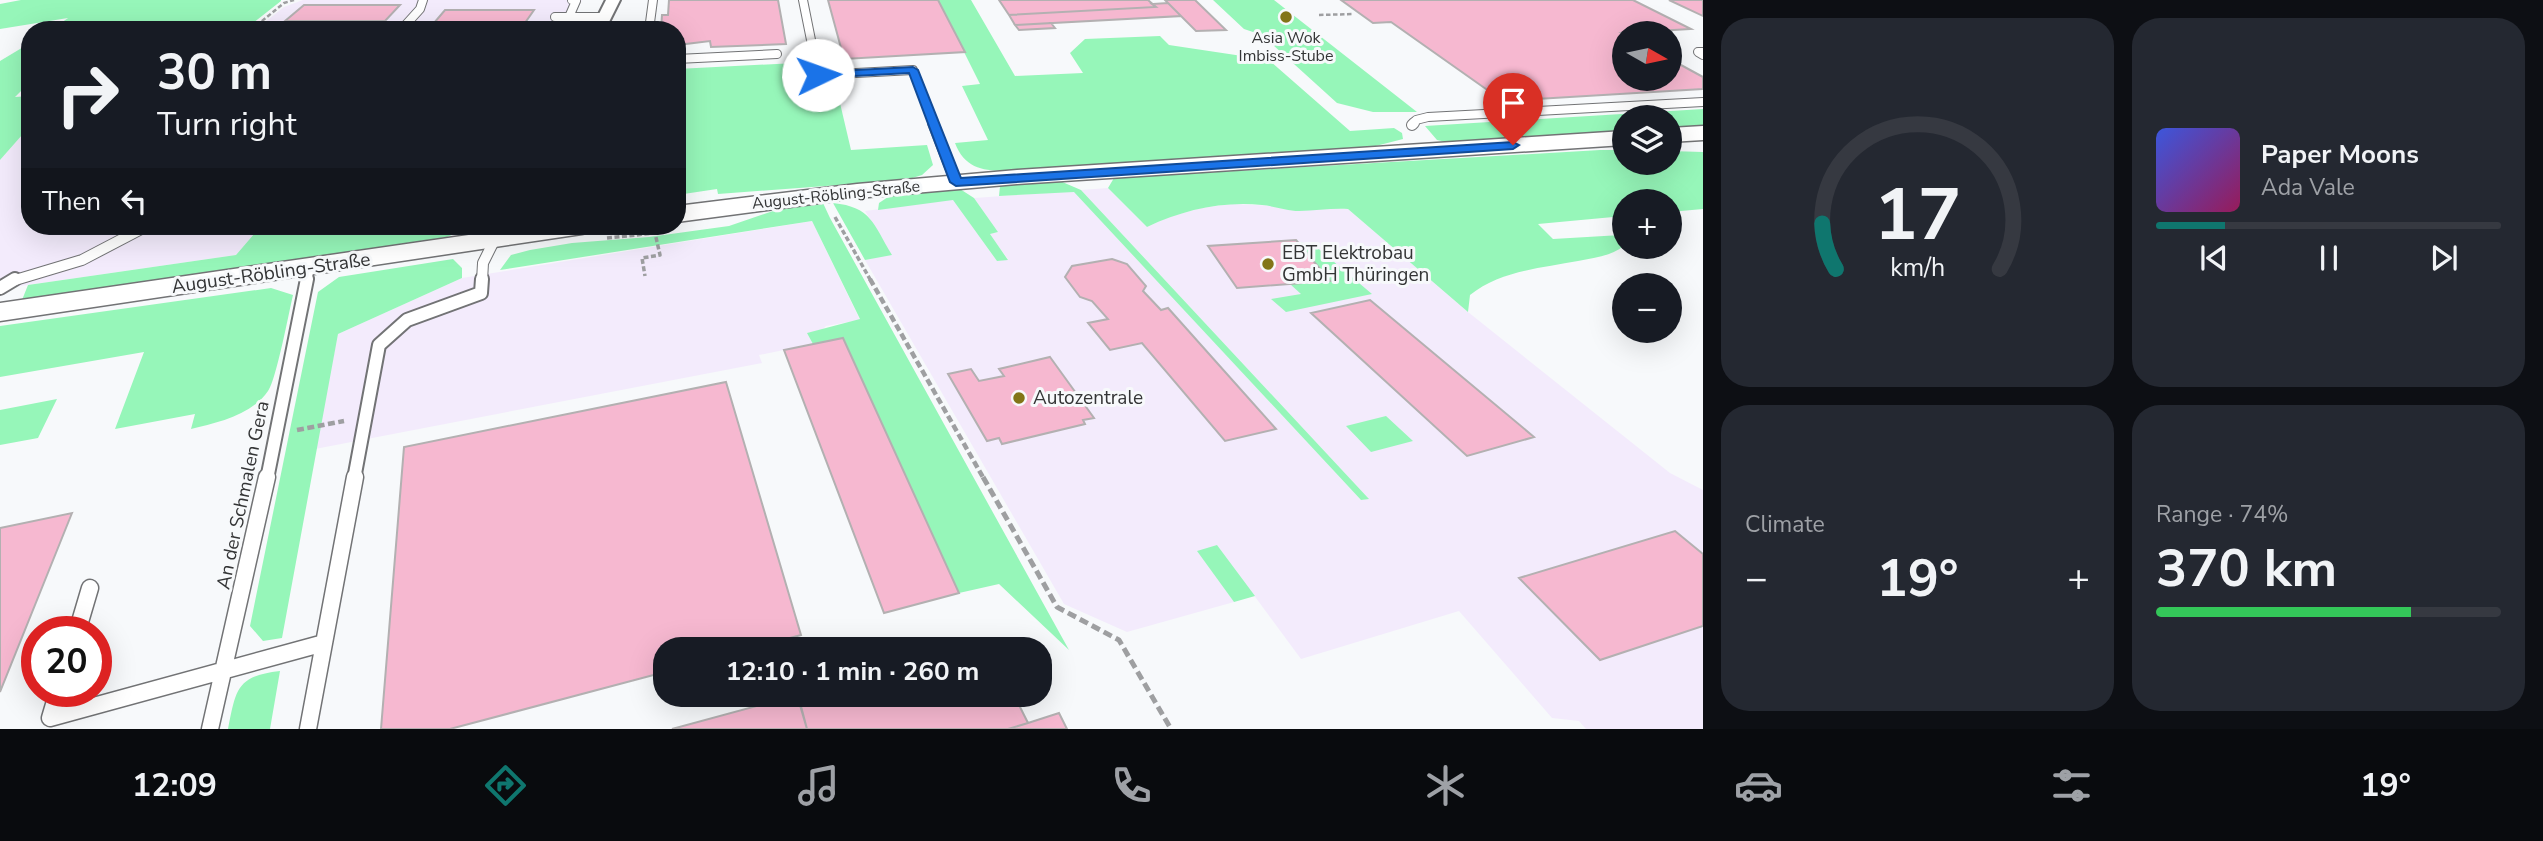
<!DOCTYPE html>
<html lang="en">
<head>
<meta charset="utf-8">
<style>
	body { margin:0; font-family:"Nunito Sans",sans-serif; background:#242831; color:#f1f3f6; height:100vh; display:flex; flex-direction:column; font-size:26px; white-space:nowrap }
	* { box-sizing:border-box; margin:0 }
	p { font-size:23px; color:#9ea1a6 }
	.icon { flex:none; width:38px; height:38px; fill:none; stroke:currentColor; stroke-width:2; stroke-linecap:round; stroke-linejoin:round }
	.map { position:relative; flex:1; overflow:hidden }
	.drawer { display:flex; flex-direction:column; gap:18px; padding:18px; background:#0d0f14; width:840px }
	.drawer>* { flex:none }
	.top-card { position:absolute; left:21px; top:21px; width:665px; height:214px; border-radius:28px; box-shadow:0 7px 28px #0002; background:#171b24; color:#f1f3f6; overflow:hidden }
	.needle { width:46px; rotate:99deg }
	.fabs { position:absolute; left:1612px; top:21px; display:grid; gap:14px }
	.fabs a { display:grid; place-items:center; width:70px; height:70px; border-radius:50%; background:#171b24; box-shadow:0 7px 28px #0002; font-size:35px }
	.speed { position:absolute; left:21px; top:616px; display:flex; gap:14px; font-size:35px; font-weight:700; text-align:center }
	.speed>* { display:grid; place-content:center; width:91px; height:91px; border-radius:50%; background:#171b24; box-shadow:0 7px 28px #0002; line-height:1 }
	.speed .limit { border:10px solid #d22; background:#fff; color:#111 }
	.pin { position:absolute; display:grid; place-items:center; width:60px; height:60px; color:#fff; margin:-72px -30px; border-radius:50% 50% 50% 0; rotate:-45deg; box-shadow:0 0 7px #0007 }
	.pin .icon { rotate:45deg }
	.me { position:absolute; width:77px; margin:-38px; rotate:87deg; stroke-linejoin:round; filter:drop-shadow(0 0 5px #0008) }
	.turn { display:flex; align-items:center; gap:24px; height:147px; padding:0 21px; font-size:32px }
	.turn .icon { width:91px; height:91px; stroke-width:2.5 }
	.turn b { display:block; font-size:49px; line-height:60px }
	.then { display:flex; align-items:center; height:66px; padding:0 21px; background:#0003; gap:14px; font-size:26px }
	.big { font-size:52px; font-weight:700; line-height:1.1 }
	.drawer .tile { flex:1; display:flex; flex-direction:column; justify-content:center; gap:10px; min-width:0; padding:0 24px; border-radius:28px; background:#242831 }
	.drawer .dial { align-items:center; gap:0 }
	.dial svg { height:182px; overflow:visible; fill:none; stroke:#363941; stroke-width:7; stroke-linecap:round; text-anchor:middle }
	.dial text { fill:#f1f3f6; stroke:none }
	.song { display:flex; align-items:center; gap:21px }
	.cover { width:84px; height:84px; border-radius:10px; background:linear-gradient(135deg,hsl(230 70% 55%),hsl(330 70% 35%)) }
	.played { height:7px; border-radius:4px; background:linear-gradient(90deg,#0f766e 20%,#363941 20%) }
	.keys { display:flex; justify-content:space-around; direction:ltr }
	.heat { display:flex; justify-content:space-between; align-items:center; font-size:38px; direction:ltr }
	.charge { height:10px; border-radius:5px; background:linear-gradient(90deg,#34c759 74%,#363941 0) }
	.drawer .tiles { flex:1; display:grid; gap:18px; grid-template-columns:repeat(2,1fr) }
	.trip { position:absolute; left:653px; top:637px; width:399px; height:70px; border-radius:28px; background:#171b24; box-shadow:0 7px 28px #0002; font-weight:700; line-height:70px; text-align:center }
	.tab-bar { display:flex; height:112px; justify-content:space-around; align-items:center; background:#090b0e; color:#9ea1a6 }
	.tab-bar .icon { width:49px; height:49px }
	.tab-bar .selected { color:#0f766e }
	.tab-bar b { font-size:32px; color:#f1f3f6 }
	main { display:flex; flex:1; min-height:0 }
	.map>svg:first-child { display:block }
</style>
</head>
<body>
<main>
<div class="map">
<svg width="1703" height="729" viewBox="0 0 1703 729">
	<rect width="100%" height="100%" fill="#f7f9fb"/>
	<path fill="#f3ebfc" d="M303 0H582L570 21 586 30H255L284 7Z
		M30 126V226H261L236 255 0 289V160Z
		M1108 188 1147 227 1169 217 1201 208 1232 204 1348 209 1468 312 1670 473 1703 490V729H1586L1579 721 1552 718 1459 611 1301 659 1217 545 1198 552 1234 602 1127 632 1064 604 865 260 891 254 865 211 953 199 997 261 1008 259 989 234 998 232 974 198 1074 191 1361 500 1368 498 1081 190Z
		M812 221 860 320 826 326 822 330 808 333 813 344 759 355 762 363 315 449 338 334 462 278Z"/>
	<path fill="#96f6b9" d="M21 0H281V1L244 30H51L68 18 0 29V4Z
		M938 0H971L1015 76 1083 73 1070 53 1085 39 1160 36 1169 45 1269 60 1350 131 1394 128 1402 133 1403 139 1364 149 1032 170C1000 170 968 178 955 143L988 140 962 86 980 84Z
		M1213 0H1274L1417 112H1373L1337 103 1262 35 1244 29Z
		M30 43V87L24 88 15 97 30 96V126L0 160V61Z
		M796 63 801 88 836 86 851 150 927 145 933 165 922 175 906 180 718 194 717 189 677 195V69Z
		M1703 109V126L1670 128V117H1624V131L1451 143 1437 140 1425 126Z
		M1600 150H1624V163H1670V151L1703 152V209L1670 212V201H1624V216L1538 224 1553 239 1621 235H1624V246C1611 256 1594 258 1578 261 1541 268 1500 271 1470 295L1468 312 1348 209C1331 208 1316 211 1299 211 1287 211 1274 206 1262 205 1222 201 1183 210 1147 227L1108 188 1114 178Z
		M1060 181 1081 190 1369 499 1361 500 1074 192 999 196 1000 186Z
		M960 189 974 198 998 232 990 234 1008 260 997 261 953 200 878 210 879 203 891 195Z
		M823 203 830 218 1069 650 999 584 959 593 843 339 813 344 807 333 860 319 812 221 500 270 511 255 530 250 572 243 649 237 729 226 776 210Z
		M833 203C872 207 873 224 892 255L865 260Z
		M261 226H472L447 237 22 300 28 285 236 255Z
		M1298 242 1314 245 1372 294 1286 312 1271 299 1301 294 1290 284 1330 281Z
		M453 259 462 268V278L338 334 282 638 263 641 250 626 318 292 339 277Z
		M271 288 293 295C289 312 276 381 268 391 252 415 217 423 191 429L195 414 115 429 144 352 0 377V326Z
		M57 399 38 438 0 445V410Z
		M1386 416 1413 441 1371 452 1346 426Z
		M1217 545 1255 596 1234 602 1197 551Z
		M280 671 270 729H228C236 690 236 676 280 671Z"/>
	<path fill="#f6b8d0" stroke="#b3b0b1" stroke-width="2" d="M669 0H778L786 44 711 47 710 41 677 45V30H661L662 15H668Z
		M828 0H938L965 52 844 59Z
		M999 0H1148L1156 7 1009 15Z
		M1165 0H1195L1226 30 1196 31Z
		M1341 0H1633L1691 29 1622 33 1624 34V79H1670V59L1703 77V89L1503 101 1391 22 1373 23Z
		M1669 0H1703V16Z
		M1168 3 1181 16 1015 25 1009 15 1156 7 1152 4Z
		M304 5H400L385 21H285Z
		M445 10H534L520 30H428Z
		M1051 23 1055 28 1019 30 1015 25Z
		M265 25H399L395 30H259Z
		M1296 240 1330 281 1237 288 1208 246Z
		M1112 259 1127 264 1146 286 1143 291 1161 310 1168 308 1276 429 1225 441 1142 343 1110 350 1088 323 1108 319 1092 301 1080 297 1065 277 1072 266Z
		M1370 300 1534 437 1467 456 1311 313Z
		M843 338 959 593 884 613 784 350Z
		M1050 357 1094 418 1083 420 1085 424 1002 444 999 438 987 441 948 374 971 369 979 381 1004 376 999 369Z
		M726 382 801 635 749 649H665V672L450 729H381L404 447Z
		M72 513 0 692V528Z
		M1675 531 1703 554V626L1600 660 1519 578Z
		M990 641 993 649H959Z
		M797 695 807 729H672Z
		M798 695H1014L1028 723 1008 729H807Z
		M1059 713 1067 729H1008L1028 723Z"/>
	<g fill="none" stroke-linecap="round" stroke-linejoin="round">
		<defs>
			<path id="service-far3" d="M803 0 818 75 913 70 934 125
				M555 17H604
				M569 17 576 1 572 0
				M401 30 420 9 423 0
				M649 30 653 0
				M1703 52H1698L1703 55
				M677 59 777 54
				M1412 125 1416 120 1428 117 1703 102"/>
			<path id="service-far2" d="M933 123 956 182
				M1412 125 1414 123
				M12 281 82 260 147 226
				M306 281 309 268
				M482 281 483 263 495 239"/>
			<path id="service-far1" d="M0 288 15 279
				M267 479 307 279
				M354 479 379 345 407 320 481 293 482 279"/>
			<path id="service" d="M77 632 90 588
				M58 691 50 718 324 643
				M210 729 267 477
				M308 729 355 477"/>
			<path id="minor" d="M606 0H620L605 30H591Z
				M492 226H512L502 243H488L485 239Z"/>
			<path id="tertiary" d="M1703 126V140L1670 142V128Z
				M1624 131V145L1017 184 857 198 677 222V206L857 184 1017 170Z
				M530 226H595L591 232 582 234 0 321V303Z"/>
		</defs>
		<use href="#service-far3" stroke="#727375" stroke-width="10"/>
		<use href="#service-far2" stroke="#727375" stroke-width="12"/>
		<use href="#service-far1" stroke="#727375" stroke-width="16"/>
		<use href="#service" stroke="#727375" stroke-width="19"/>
		<use href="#minor" stroke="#727375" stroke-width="4"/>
		<use href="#tertiary" stroke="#727375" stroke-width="3"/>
		<path stroke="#9e9fa1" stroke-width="2.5" stroke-dasharray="4.5 2.5" stroke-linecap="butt" d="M1319 15 1354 14
			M251 30 284 3 294 0"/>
		<path stroke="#9e9fa1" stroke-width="3.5" stroke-dasharray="5 2.5" stroke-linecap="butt" d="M835 217 871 281
			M607 238 655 233 660 255 642 258 645 276"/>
		<path stroke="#9e9fa1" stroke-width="4.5" stroke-dasharray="7 3.5" stroke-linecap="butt" d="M870 279 984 479
			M297 430 344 421"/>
		<path stroke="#9e9fa1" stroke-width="5" stroke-dasharray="9 4.5" stroke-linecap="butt" d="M983 477 1057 607 1119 640 1171 729"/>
		<use href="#service-far3" stroke="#fff" stroke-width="8"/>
		<use href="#service-far2" stroke="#fff" stroke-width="10"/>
		<use href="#service-far1" stroke="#fff" stroke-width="12"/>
		<use href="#service" stroke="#fff" stroke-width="16"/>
		<use href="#minor" fill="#fff" fill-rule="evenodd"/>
		<use href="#tertiary" fill="#fff" fill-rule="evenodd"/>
	</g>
	<path fill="#1a73e8" stroke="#114b97" stroke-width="2" d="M913 67 918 70 961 178 1513 142 1519 145 1513 149 956 186 950 182 909 73 818 78 813 75 818 72Z"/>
	<g fill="#827518" stroke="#f7f9fb" stroke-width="2.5">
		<circle cx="1286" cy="17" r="7"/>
		<circle cx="1268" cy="264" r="7"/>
		<circle cx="1019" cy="398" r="7"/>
	</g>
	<g text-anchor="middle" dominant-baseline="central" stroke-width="6" stroke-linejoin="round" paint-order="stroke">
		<g font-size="16" fill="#343536" stroke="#f7f9fb">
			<text x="1286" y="38">Asia Wok<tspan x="1286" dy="18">Imbiss-Stube</tspan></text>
		</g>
		<g font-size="16" fill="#343536" stroke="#f7f9fb">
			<text transform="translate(836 195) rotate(-6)">August-Röbling-Straße</text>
		</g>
		<g font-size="19" fill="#343536" stroke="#f7f9fb" text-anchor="start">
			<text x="1282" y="253">EBT Elektrobau<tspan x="1282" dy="22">GmbH Thüringen</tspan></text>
			<text x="1033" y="398">Autozentrale</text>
		</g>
		<g font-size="19" fill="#343536" stroke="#f7f9fb">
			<text transform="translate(271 273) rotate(-8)">August-Röbling-Straße</text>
			<text transform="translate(243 495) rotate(-78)">An der Schmalen Gera</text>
		</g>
	</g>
</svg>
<div class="fabs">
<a><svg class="needle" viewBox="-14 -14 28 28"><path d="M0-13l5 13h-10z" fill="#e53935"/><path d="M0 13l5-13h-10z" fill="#9ea1a6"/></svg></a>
<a><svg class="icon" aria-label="layers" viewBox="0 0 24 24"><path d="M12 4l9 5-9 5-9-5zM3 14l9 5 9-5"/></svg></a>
<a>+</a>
<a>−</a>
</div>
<div class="speed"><div class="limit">20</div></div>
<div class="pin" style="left:1513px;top:145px;background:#d93025"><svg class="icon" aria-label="arrive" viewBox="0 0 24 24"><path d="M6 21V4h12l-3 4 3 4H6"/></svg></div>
<svg class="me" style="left:818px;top:75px" viewBox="-20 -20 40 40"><circle r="19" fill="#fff"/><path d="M0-13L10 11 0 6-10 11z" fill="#1a73e8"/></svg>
<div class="trip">12:10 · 1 min · 260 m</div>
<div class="top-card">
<div class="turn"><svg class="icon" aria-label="right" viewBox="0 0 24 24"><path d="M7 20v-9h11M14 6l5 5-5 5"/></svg><div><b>30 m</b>Turn right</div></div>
<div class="then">Then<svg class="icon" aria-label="left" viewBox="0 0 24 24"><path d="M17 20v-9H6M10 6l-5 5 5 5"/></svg></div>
</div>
</div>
<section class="drawer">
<div class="tiles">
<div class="tile dial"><svg viewBox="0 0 100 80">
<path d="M14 69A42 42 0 1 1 86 69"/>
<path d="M14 69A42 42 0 0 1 8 49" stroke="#0f766e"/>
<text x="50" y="56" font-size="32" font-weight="700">17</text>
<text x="50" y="72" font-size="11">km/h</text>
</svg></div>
<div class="tile">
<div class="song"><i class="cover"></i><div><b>Paper Moons</b><p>Ada Vale</p></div></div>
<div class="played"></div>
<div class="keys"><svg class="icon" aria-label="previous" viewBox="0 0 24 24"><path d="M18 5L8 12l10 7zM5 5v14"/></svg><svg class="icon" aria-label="pause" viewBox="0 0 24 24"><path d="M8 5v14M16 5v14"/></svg><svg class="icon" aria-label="next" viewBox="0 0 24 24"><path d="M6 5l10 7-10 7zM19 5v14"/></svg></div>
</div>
<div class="tile"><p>Climate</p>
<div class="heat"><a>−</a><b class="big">19°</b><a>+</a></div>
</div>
<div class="tile"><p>Range · 74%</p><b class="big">370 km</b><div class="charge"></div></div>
</div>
</section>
</main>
<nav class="tab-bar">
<b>12:09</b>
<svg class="icon selected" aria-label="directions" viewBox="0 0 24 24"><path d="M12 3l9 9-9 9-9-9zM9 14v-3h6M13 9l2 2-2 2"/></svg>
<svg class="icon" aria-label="music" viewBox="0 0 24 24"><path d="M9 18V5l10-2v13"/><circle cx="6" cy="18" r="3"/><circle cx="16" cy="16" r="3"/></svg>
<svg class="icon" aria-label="phone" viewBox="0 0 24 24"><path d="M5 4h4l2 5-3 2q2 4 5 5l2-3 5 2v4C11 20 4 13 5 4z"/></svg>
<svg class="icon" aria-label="climate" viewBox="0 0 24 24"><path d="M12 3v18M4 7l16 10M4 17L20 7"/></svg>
<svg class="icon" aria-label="car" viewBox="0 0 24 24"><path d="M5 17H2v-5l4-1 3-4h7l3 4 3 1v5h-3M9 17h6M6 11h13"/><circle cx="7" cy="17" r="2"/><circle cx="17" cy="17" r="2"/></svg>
<svg class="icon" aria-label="filters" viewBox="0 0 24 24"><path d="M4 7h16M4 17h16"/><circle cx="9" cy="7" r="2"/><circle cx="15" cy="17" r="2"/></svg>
<b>19°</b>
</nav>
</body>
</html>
